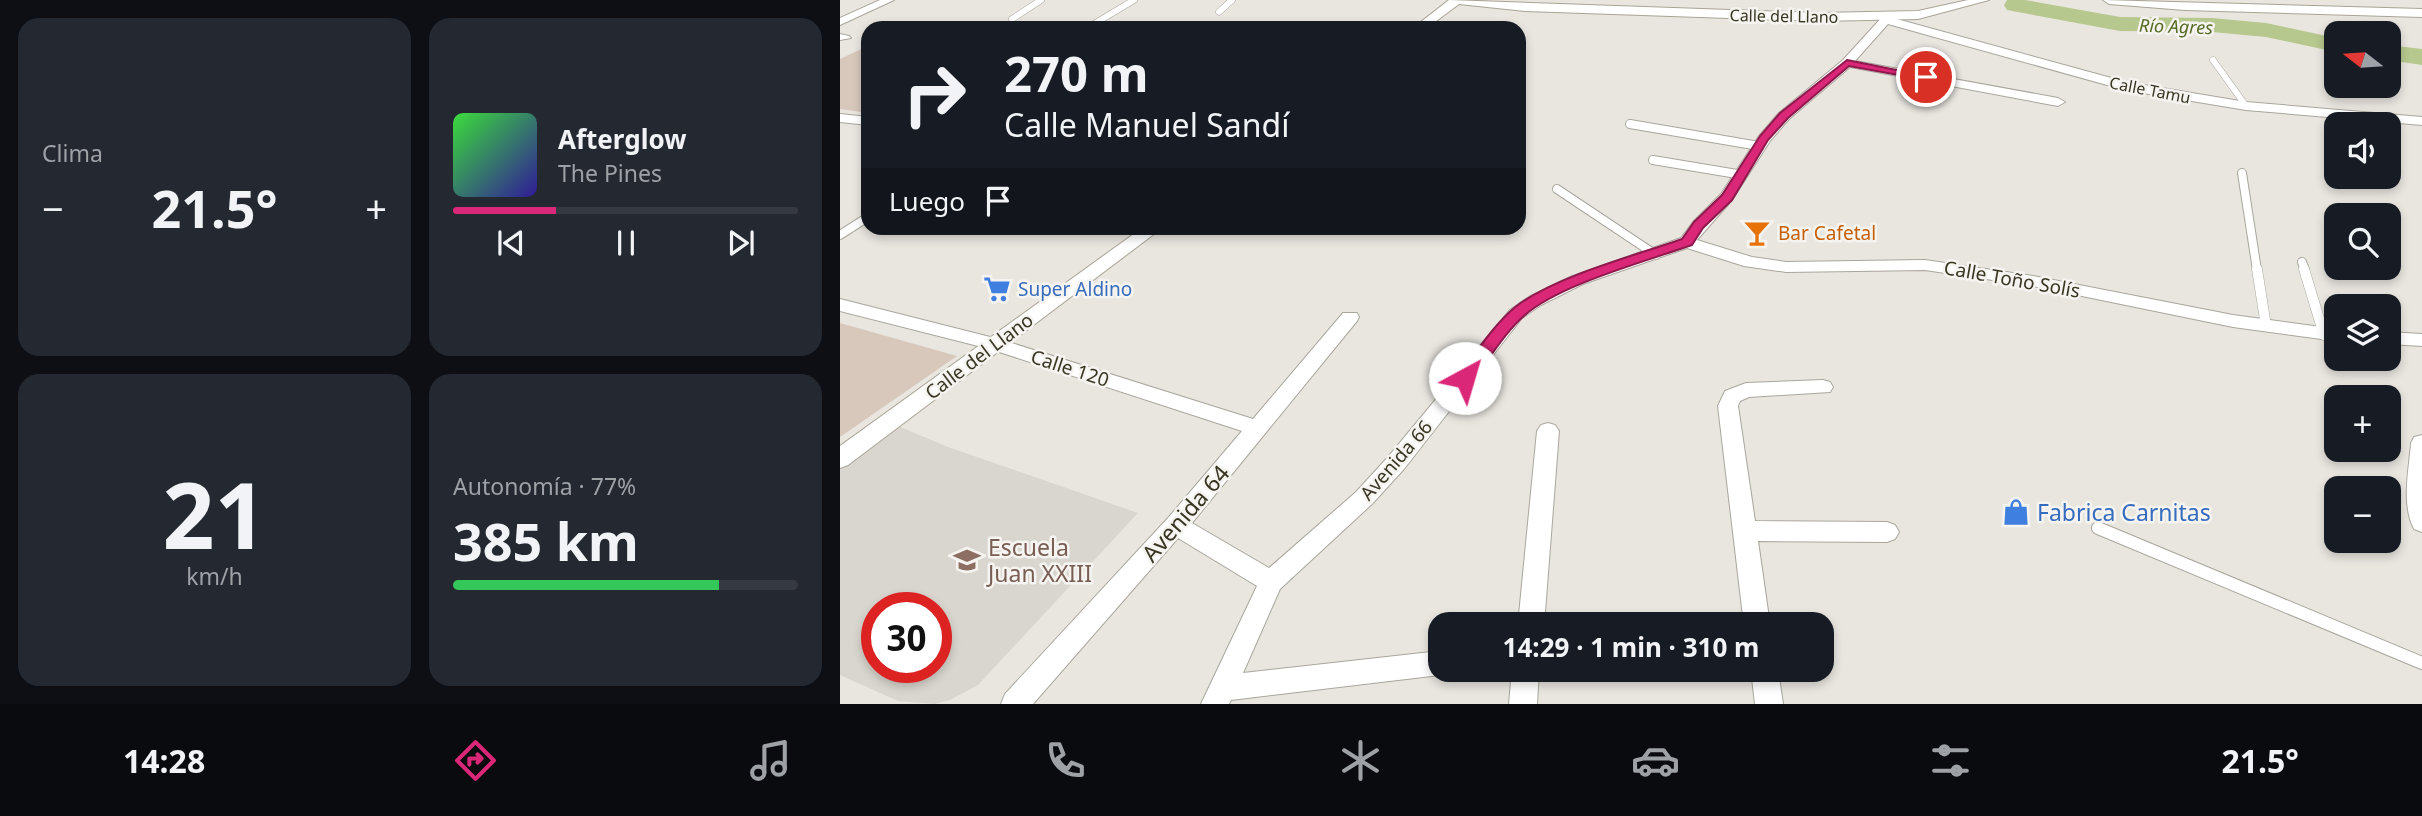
<!DOCTYPE html>
<html lang="es">
<head>
<meta charset="utf-8">
<style>
	body { margin:0; font-family:"Noto Sans",sans-serif; background:#242831; color:#f1f3f6; height:100vh; display:flex; flex-direction:column; font-size:26px; white-space:nowrap }
	* { box-sizing:border-box; margin:0 }
	p { font-size:23px; color:#9ea1a6 }
	.icon { flex:none; width:38px; height:38px; fill:none; stroke:currentColor; stroke-width:2; stroke-linecap:round; stroke-linejoin:round }
	.map { position:relative; flex:1; overflow:hidden }
	.panel { display:flex; flex-direction:column; gap:18px; padding:18px; background:#0d0f14; width:840px }
	.panel>* { flex:none }
	.hud { position:absolute; left:21px; top:21px; width:665px; height:214px; border-radius:21px; box-shadow:0 4px 10px #0003; background:#171b24; color:#f1f3f6; overflow:hidden }
	.needle { width:46px; rotate:287deg }
	.tools { position:absolute; left:1484px; top:21px; display:grid; gap:14px }
	.tools a { display:grid; place-items:center; width:77px; height:77px; border-radius:14px; background:#171b24; box-shadow:0 4px 10px #0003; font-size:35px }
	.speed { position:absolute; left:21px; top:592px; display:flex; gap:14px; font-size:35px; font-weight:700; text-align:center }
	.speed>* { display:grid; place-content:center; width:91px; height:91px; border-radius:50%; background:#171b24; box-shadow:0 4px 10px #0003; line-height:1 }
	.speed .limit { border:10px solid #d22; background:#fff; color:#111 }
	.pin { position:absolute; display:grid; place-items:center; width:60px; height:60px; color:#fff; margin:-30px; border:4px solid #fff; border-radius:50%; box-shadow:0 2px 7px #0007 }
	.me { position:absolute; width:77px; margin:-38px; rotate:39deg; stroke-linejoin:round; filter:drop-shadow(0 0 5px #0008) }
	.turn { display:flex; align-items:center; gap:24px; height:147px; padding:0 28px; font-size:32px }
	.turn .icon { width:91px; height:91px; stroke-width:2.5 }
	.turn b { display:block; font-size:49px; line-height:60px }
	.then { display:flex; align-items:center; height:66px; padding:0 28px; background:#0003; gap:14px; font-size:26px }
	.big { font-size:52px; font-weight:700; line-height:1.1 }
	.panel .card { flex:1; display:flex; flex-direction:column; justify-content:center; gap:10px; min-width:0; padding:0 24px; border-radius:21px; background:#242831 }
	.panel .dial { align-items:center; gap:0 }
	.dial b { font-size:91px; line-height:1 }
	.song { display:flex; align-items:center; gap:21px }
	.cover { width:84px; height:84px; border-radius:10px; background:linear-gradient(135deg,hsl(120 70% 55%),hsl(250 70% 35%)) }
	.played { height:7px; border-radius:4px; background:linear-gradient(90deg,#db2777 30%,#363941 30%) }
	.keys { display:flex; justify-content:space-around; direction:ltr }
	.heat { display:flex; justify-content:space-between; align-items:center; font-size:38px; direction:ltr }
	.charge { height:10px; border-radius:5px; background:linear-gradient(90deg,#34c759 77%,#363941 0) }
	.panel .tiles { flex:1; display:grid; gap:18px; grid-template-columns:repeat(2,1fr) }
	.trip { position:absolute; left:588px; top:612px; width:406px; height:70px; border-radius:21px; background:#171b24; box-shadow:0 4px 10px #0003; font-weight:700; line-height:70px; text-align:center }
	.menu { display:flex; height:112px; justify-content:space-around; align-items:center; background:#090b0e; color:#9ea1a6 }
	.menu .icon { width:49px; height:49px }
	.menu .current { color:#db2777 }
	.menu b { font-size:32px; color:#f1f3f6 }
	main { display:flex; flex:1; min-height:0 }
	.map>svg:first-child { display:block }
</style>
</head>
<body>
<main>
<section class="panel">
<div class="tiles">
<div class="card"><p>Clima</p>
<div class="heat"><a>−</a><b class="big">21.5°</b><a>+</a></div>
</div>
<div class="card">
<div class="song"><i class="cover"></i><div><b>Afterglow</b><p>The Pines</p></div></div>
<div class="played"></div>
<div class="keys"><svg class="icon" aria-label="previous" viewBox="0 0 24 24"><path d="M18 5L8 12l10 7zM5 5v14"/></svg><svg class="icon" aria-label="pause" viewBox="0 0 24 24"><path d="M8 5v14M16 5v14"/></svg><svg class="icon" aria-label="next" viewBox="0 0 24 24"><path d="M6 5l10 7-10 7zM19 5v14"/></svg></div>
</div>
<div class="card dial"><b>21</b><p>km/h</p></div>
<div class="card"><p>Autonomía · 77%</p><b class="big">385 km</b><div class="charge"></div></div>
</div>
</section>
<div class="map">
<svg width="1582" height="704" viewBox="0 0 1582 704">
	<rect width="100%" height="100%" fill="#e9e6e0"/>
	<path fill="#d9d6cf" fill-rule="evenodd" d="M58 426 108 447 298 513 138 685 110 700 95 704 58 701 0 675V469ZM37 607H96V667H37Z"/>
	<path fill="#d8c7bb" d="M28 46V113L0 109V59Z
		M0 323 117 356 0 437Z"/>
	<g fill="none" stroke-linecap="round" stroke-linejoin="round">
		<path fill="#b7c88e" fill-rule="evenodd" d="M1167 0H1185L1280 17 1372 18 1426 23 1496 38V52L1426 37 1372 32 1280 31 1167 10 1164 5Z
			M1549 45 1582 49V65L1549 60Z"/>
		<defs>
			<path id="service-far3" d="M379 12 392 0
				M172 19 201 0
				M249 27 294 0
				M1373 60 1406 106"/>
			<path id="service-far2" d="M790 124 919 146
				M813 160 903 175
				M1402 173 1417 270
				M717 189 816 255
				M0 235 28 217
				M1462 262 1465 270"/>
			<path id="service-far1" d="M1417 269 1426 326
				M1464 269 1484 335"/>
			<path id="service" d="M1258 528 1582 663"/>
			<path id="minor" d="M40 0H54L0 25V18Z
				M1044 15H1052L1053 18 1286 82 1406 102 1582 117V125L1406 110 1285 90 1048 24 1015 61 1218 98 1225 102 1218 106 1010 67 949 119 930 141 892 200 857 240 912 257 946 262 1085 260 1193 276 1393 315 1496 329V341L1393 327 1193 286 1085 270 946 272 904 266 847 248 743 284 701 305 682 318 564 469 532 504 440 589 403 673 600 651V670L609 672 600 675 391 700 389 704H361L417 586 338 538 193 704H161L165 694 328 518 402 431 150 349 0 311V299L162 340 413 419 503 313H517L519 317 517 321 352 523 429 568 516 492 548 457 670 310 689 297 730 277 841 238 853 222 881 194 919 136 939 113 1003 60Z
				M0 34 9 36 11 38 0 40Z
				M0 114 28 117V125L0 122Z
				M1549 332 1582 334V346L1549 344Z
				M983 380 990 382 993 387 990 392 909 397 900 401 898 406 915 521 1047 522 1055 525 1059 532 1055 539 1047 542 918 541 930 625H904L878 406 885 391 906 383Z
				M708 423 715 425 719 431 704 625H678L697 431 701 425Z
				M1582 435V532L1574 529C1561 504 1569 470 1571 443L1574 437Z
				M672 670H699L697 704H669Z
				M911 670H938L943 704H915Z"/>
			<path id="secondary" d="M609 0 979 13 1078 11 1128 0H1149L1078 19 979 21 685 11 619 4 587 28H573Z
				M1263 0 1582 9V17L1345 10 1269 4Z
				M302 228H322L8 465 0 468V446Z"/>
		</defs>
		<use href="#service-far3" stroke="#a9a69c" stroke-width="7"/>
		<use href="#service-far2" stroke="#a9a69c" stroke-width="10"/>
		<use href="#service-far1" stroke="#a9a69c" stroke-width="11"/>
		<use href="#service" stroke="#a9a69c" stroke-width="14"/>
		<use href="#minor" stroke="#a9a69c" stroke-width="2"/>
		<use href="#secondary" stroke="#a8a495" stroke-width="2"/>
		<use href="#service-far3" stroke="#fff" stroke-width="6"/>
		<use href="#service-far2" stroke="#fff" stroke-width="8"/>
		<use href="#service-far1" stroke="#fff" stroke-width="10"/>
		<use href="#service" stroke="#fff" stroke-width="12"/>
		<use href="#minor" fill="#fff" fill-rule="evenodd"/>
		<use href="#secondary" fill="#fff" fill-rule="evenodd"/>
	</g>
	<path fill="#db2777" stroke="#8e194d" stroke-width="2" d="M1007 60 1091 77 1086 80 1009 66 948 118 928 140 892 200 863 228 852 245C804 262 721 284 685 315 664 333 648 361 631 382H619L617 378 619 374C636 353 653 326 674 308 712 277 794 256 842 239L854 222 882 195 920 136 940 113Z"/>
	<defs>
		<symbol id="bar-bare" viewBox="-9 -9 18 18"><path d="M-6-5H6L.8 .8V4.5H3.5V6h-7V4.5H-.8V.8Z" fill="#e8710a" stroke="#f6f4f0" stroke-width="2.5" paint-order="stroke"/></symbol>
		<symbol id="supermarket-bare" viewBox="-9 -9 18 18"><path d="M-6-5.5h2.5l.6 2H6L4.5 2H-2.5L-4.4-4H-6ZM-1.5 3.2a1.3 1.3 0 1 0 .1 0ZM3 3.2a1.3 1.3 0 1 0 .1 0Z" fill="#3f7fe0" stroke="#f6f4f0" stroke-width="2.5" paint-order="stroke"/></symbol>
		<symbol id="shop-bare" viewBox="-9 -9 18 18"><path d="M-5-2.5h2.3a2.7 3.5 0 0 1 5.4 0H5L5.5 6h-11ZM-1.5-2.5h3a1.5 2.3 0 0 0-3 0Z" fill="#3f7fe0" stroke="#f6f4f0" stroke-width="2.5" paint-order="stroke"/></symbol>
		<symbol id="school-bare" viewBox="-9 -9 18 18"><path d="M0-5L7-2L0 1L-7-2ZM-4 1L0 2.5L4 1V4Q0 6-4 4Z" fill="#8d6e63" stroke="#f6f4f0" stroke-width="2.5" paint-order="stroke"/></symbol>
	</defs>
	<g fill-rule="evenodd">
		<use href="#bar-bare" x="898" y="214" width="38" height="38"/>
		<use href="#supermarket-bare" x="138" y="270" width="38" height="38"/>
		<use href="#shop-bare" x="1157" y="493" width="38" height="38"/>
		<use href="#school-bare" x="108" y="541" width="38" height="38"/>
	</g>
	<g text-anchor="middle" dominant-baseline="central" stroke-width="5" stroke-linejoin="round" paint-order="stroke">
		<g font-size="16" fill="#383523" stroke="#f6f4f0">
			<text transform="translate(944 16) rotate(1)">Calle del Llano</text>
			<text transform="translate(1310 90) rotate(11)">Calle Tamu</text>
		</g>
		<g font-size="18" font-style="italic" fill="#566c24" stroke="#f6f4f0">
			<text transform="translate(1336 26) rotate(2)">Río Agres</text>
		</g>
		<g font-size="19" fill="#c56008" stroke="#f6f4f0" text-anchor="start">
			<text x="938" y="233">Bar Cafetal</text>
		</g>
		<g font-size="19" fill="#383523" stroke="#f6f4f0">
			<text transform="translate(1172 279) rotate(10)">Calle Toño Solís</text>
			<text transform="translate(139 356) rotate(-37)">Calle del Llano</text>
			<text transform="translate(230 368) rotate(18)">Calle 120</text>
			<text transform="translate(556 460) rotate(-49)">Avenida 66</text>
		</g>
		<g font-size="19" fill="#366cbe" stroke="#f6f4f0" text-anchor="start">
			<text x="178" y="289">Super Aldino</text>
		</g>
		<g font-size="23" fill="#366cbe" stroke="#f6f4f0" text-anchor="start">
			<text x="1197" y="512">Fabrica Carnitas</text>
		</g>
		<g font-size="23" fill="#383523" stroke="#f6f4f0">
			<text transform="translate(345 513) rotate(-49)">Avenida 64</text>
		</g>
		<g font-size="23" fill="#785e54" stroke="#f6f4f0" text-anchor="start">
			<text x="148" y="547">Escuela<tspan x="148" dy="26">Juan XXIII</tspan></text>
		</g>
	</g>
</svg>
<div class="tools">
<a><svg class="needle" viewBox="-14 -14 28 28"><path d="M0-13l5 13h-10z" fill="#e53935"/><path d="M0 13l5-13h-10z" fill="#9ea1a6"/></svg></a>
<a><svg class="icon" aria-label="sound" viewBox="0 0 24 24"><path d="M4 9h4l5-4v14l-5-4H4zM17 9q2 3 0 6"/></svg></a>
<a><svg class="icon" aria-label="search" viewBox="0 0 24 24"><circle cx="10" cy="10" r="6"/><path d="M15 15l6 6"/></svg></a>
<a><svg class="icon" aria-label="layers" viewBox="0 0 24 24"><path d="M12 4l9 5-9 5-9-5zM3 14l9 5 9-5"/></svg></a>
<a>+</a>
<a>−</a>
</div>
<div class="speed"><div class="limit">30</div></div>
<div class="pin" style="left:1086px;top:77px;background:#d93025"><svg class="icon" aria-label="arrive" viewBox="0 0 24 24"><path d="M6 21V4h12l-3 4 3 4H6"/></svg></div>
<svg class="me" style="left:625px;top:378px" viewBox="-20 -20 40 40"><circle r="19" fill="#fff"/><path d="M0-13L10 11 0 6-10 11z" fill="#db2777"/></svg>
<div class="trip">14:29 · 1 min · 310 m</div>
<div class="hud">
<div class="turn"><svg class="icon" aria-label="right" viewBox="0 0 24 24"><path d="M7 20v-9h11M14 6l5 5-5 5"/></svg><div><b>270 m</b>Calle Manuel Sandí</div></div>
<div class="then">Luego<svg class="icon" aria-label="arrive" viewBox="0 0 24 24"><path d="M6 21V4h12l-3 4 3 4H6"/></svg></div>
</div>
</div>
</main>
<nav class="menu">
<b>14:28</b>
<svg class="icon current" aria-label="directions" viewBox="0 0 24 24"><path d="M12 3l9 9-9 9-9-9zM9 14v-3h6M13 9l2 2-2 2"/></svg>
<svg class="icon" aria-label="music" viewBox="0 0 24 24"><path d="M9 18V5l10-2v13"/><circle cx="6" cy="18" r="3"/><circle cx="16" cy="16" r="3"/></svg>
<svg class="icon" aria-label="phone" viewBox="0 0 24 24"><path d="M5 4h4l2 5-3 2q2 4 5 5l2-3 5 2v4C11 20 4 13 5 4z"/></svg>
<svg class="icon" aria-label="climate" viewBox="0 0 24 24"><path d="M12 3v18M4 7l16 10M4 17L20 7"/></svg>
<svg class="icon" aria-label="car" viewBox="0 0 24 24"><path d="M5 17H2v-5l4-1 3-4h7l3 4 3 1v5h-3M9 17h6M6 11h13"/><circle cx="7" cy="17" r="2"/><circle cx="17" cy="17" r="2"/></svg>
<svg class="icon" aria-label="filters" viewBox="0 0 24 24"><path d="M4 7h16M4 17h16"/><circle cx="9" cy="7" r="2"/><circle cx="15" cy="17" r="2"/></svg>
<b>21.5°</b>
</nav>
</body>
</html>
